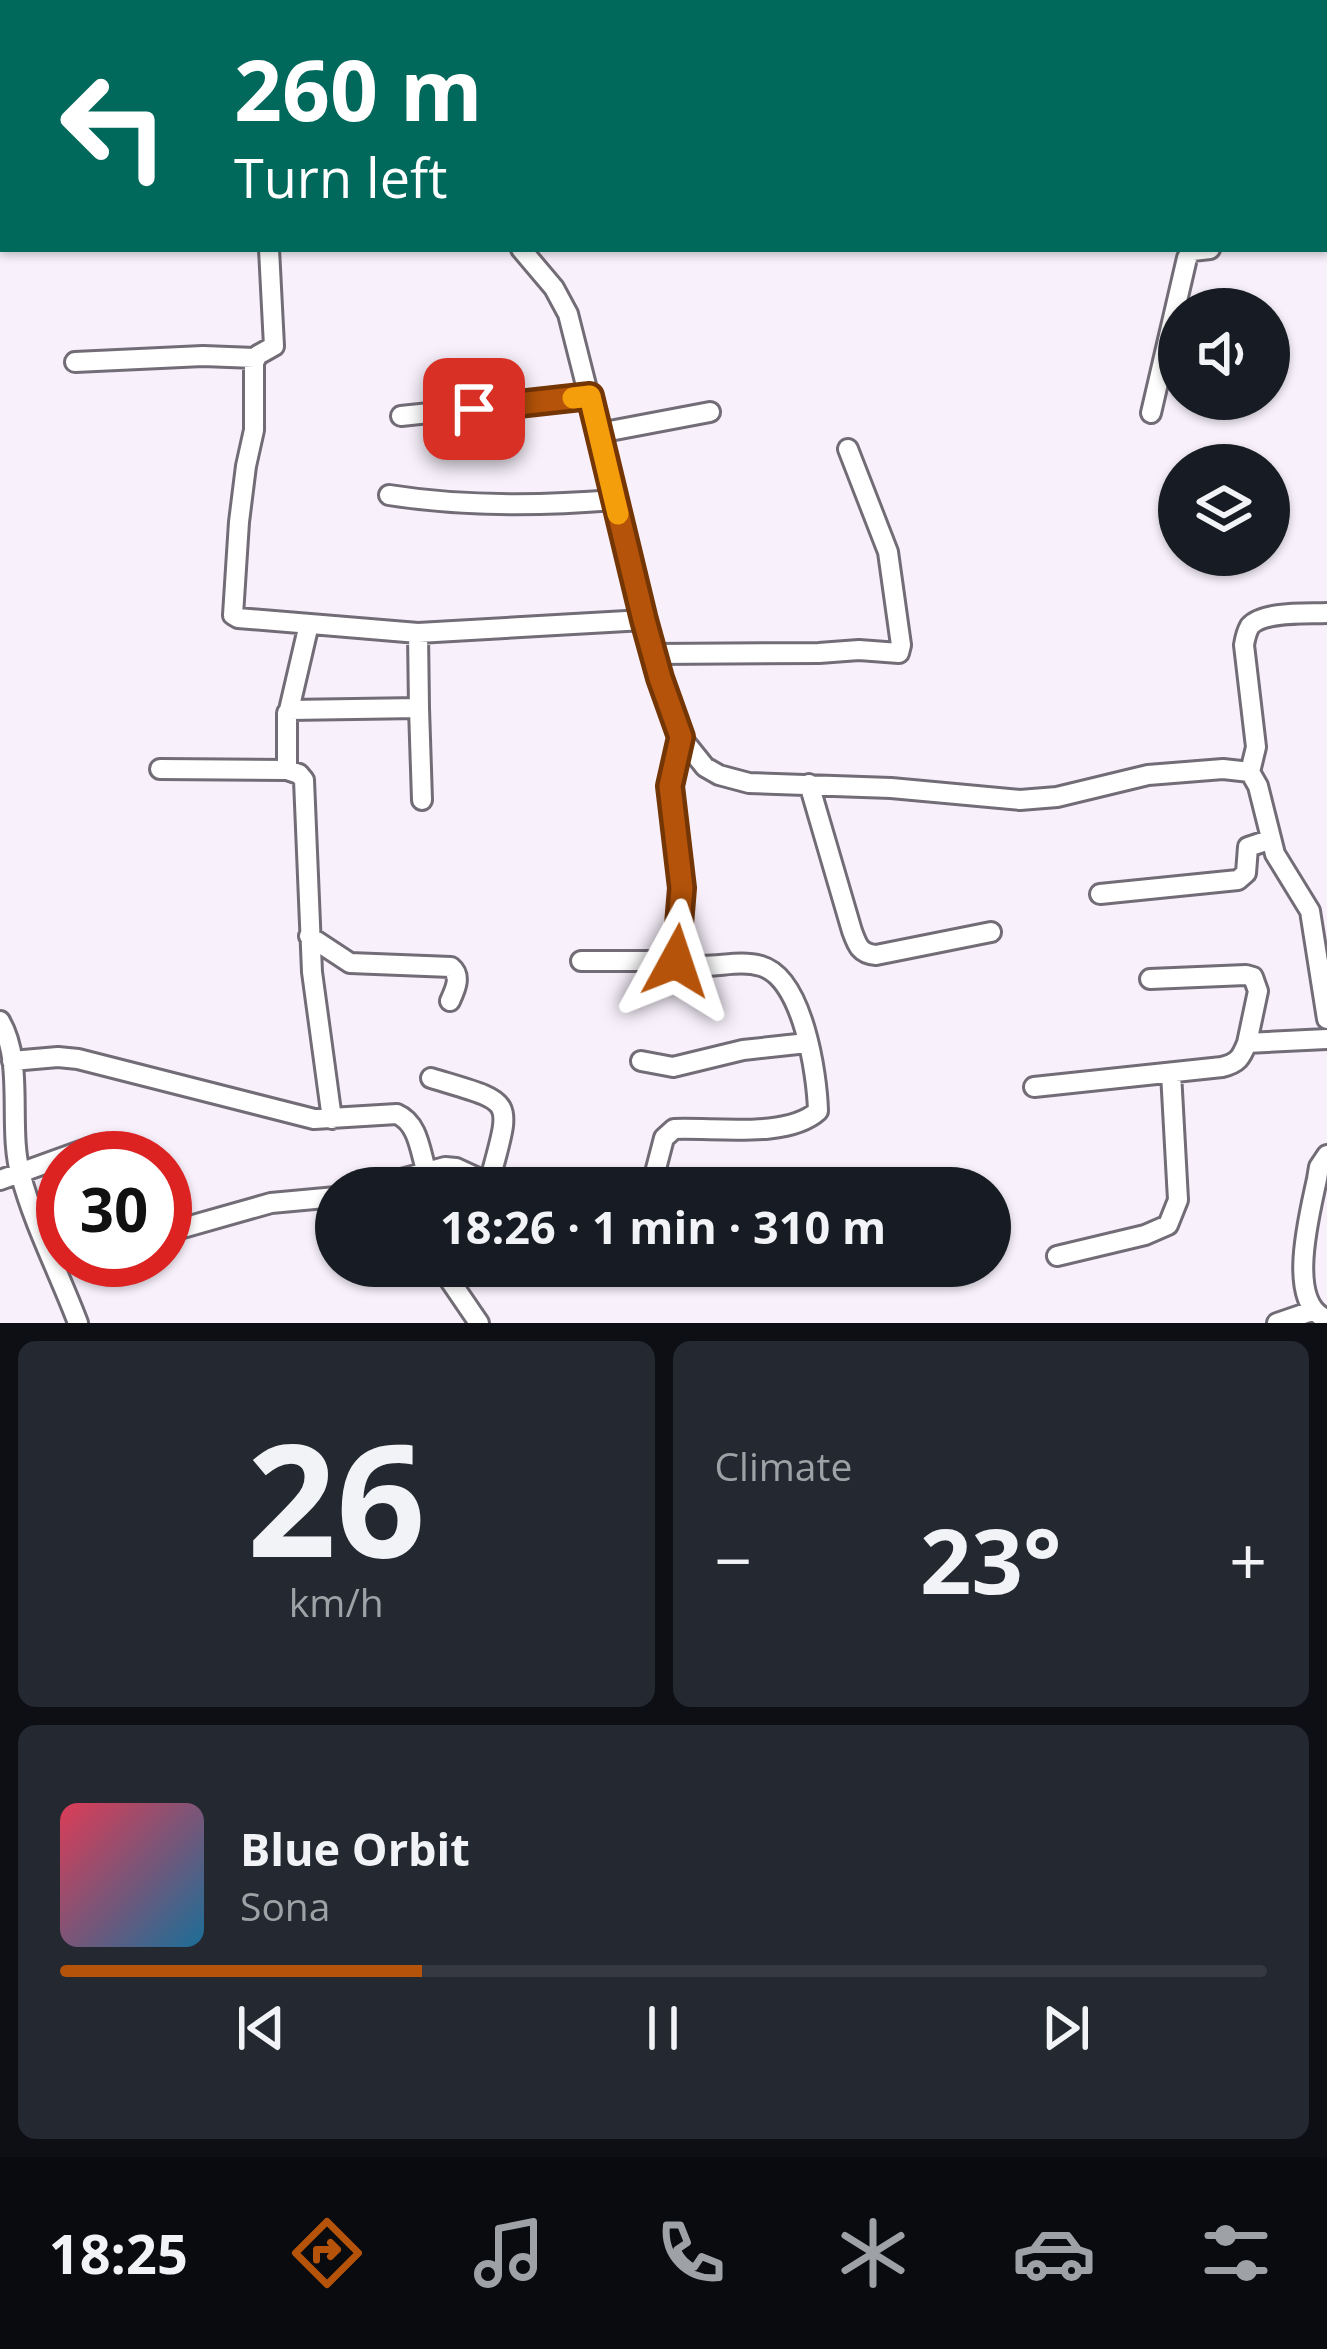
<!DOCTYPE html>
<html lang="en">
<head>
<meta charset="utf-8">
<style>
	body { margin:0; font-family:"Open Sans",sans-serif; background:#242831; color:#f1f3f6; height:100vh; display:flex; flex-direction:column; font-size:45px; white-space:nowrap }
	* { box-sizing:border-box; margin:0 }
	p { font-size:39px; color:#9ea1a6 }
	.icon { flex:none; width:66px; height:66px; fill:none; stroke:currentColor; stroke-width:2; stroke-linecap:round; stroke-linejoin:round }
	.map { position:relative; height:1323px; overflow:hidden }
	.details { display:flex; flex-direction:column; gap:18px; padding:18px; background:#0d0f14; flex:1 }
	.details>* { flex:none }
	.hud { position:absolute; left:0px; top:0px; width:1329px; height:252px; box-shadow:0 3px 9px #0004; background:#00695c; color:#fff; overflow:hidden }
	.controls { position:absolute; left:1158px; top:288px; display:grid; gap:24px }
	.controls a { display:grid; place-items:center; width:132px; height:132px; border-radius:50%; background:#171b24; box-shadow:0 3px 9px #0004; font-size:60px }
	.speed { position:absolute; left:36px; top:1131px; display:flex; gap:24px; font-size:60px; font-weight:700; text-align:center }
	.speed>* { display:grid; place-content:center; width:156px; height:156px; border-radius:50%; background:#171b24; box-shadow:0 3px 9px #0004; line-height:1 }
	.speed .limit { border:18px solid #d22; background:#fff; color:#111 }
	.pin { position:absolute; display:grid; place-items:center; width:102px; height:102px; color:#fff; margin:-51px; border-radius:24px; box-shadow:0 6px 18px #0006 }
	.me { position:absolute; width:132px; margin:-66px; rotate:5deg; stroke-linejoin:round; filter:drop-shadow(0 0 9px #0008) }
	.turn { display:flex; align-items:center; gap:42px; height:252px; padding:0 36px; font-size:54px }
	.turn .icon { width:156px; height:156px; stroke-width:2.5 }
	.turn b { display:block; font-size:84px; line-height:102px }
	.big { font-size:90px; font-weight:700; line-height:1.1 }
	.details .widget { flex:1; display:flex; flex-direction:column; justify-content:center; gap:18px; min-width:0; padding:0 42px; border-radius:18px; background:#242831 }
	.details .dial { align-items:center; gap:0 }
	.dial b { font-size:156px; line-height:1 }
	.song { display:flex; align-items:center; gap:36px }
	.cover { width:144px; height:144px; border-radius:18px; background:linear-gradient(135deg,hsl(350 70% 55%),hsl(200 70% 35%)) }
	.played { height:12px; border-radius:6px; background:linear-gradient(90deg,#b45309 30%,#363941 30%) }
	.keys { display:flex; justify-content:space-around; direction:ltr }
	.heat { display:flex; justify-content:space-between; align-items:center; font-size:66px; direction:ltr }
	.details .tiles { flex:1; display:grid; gap:18px; grid-template-columns:1fr 1fr }
	.widget:last-child { grid-column:span 2 }
	.trip { position:absolute; left:315px; top:1167px; width:696px; height:120px; border-radius:60px; background:#171b24; box-shadow:0 3px 9px #0004; font-weight:700; line-height:120px; text-align:center }
	.dock { display:flex; height:192px; justify-content:space-around; align-items:center; background:#090b0e; color:#9ea1a6 }
	.dock .icon { width:84px; height:84px }
	.dock .selected { color:#b45309 }
	.dock b { font-size:54px; color:#f1f3f6 }
	.map>svg:first-child { display:block }
</style>
</head>
<body>
<div class="map">
<svg width="1327" height="1323" viewBox="0 0 1327 1323">
	<rect width="100%" height="100%" fill="#f8f1fc"/>
	<g fill="none" stroke-linecap="round" stroke-linejoin="round">
		<defs>
			<path id="minor" d="M68 0 69 3
				M163 0V3
				M452 0 453 3
				M1151 0 1153 3
				M1267 0 1270 3
				M1326 71 1327 72
				M1326 158 1327 159
				M0 191H3
				M1326 237 1327 236
				M269 249 274 346 258 355 254 362V430L246 466 239 522 233 615 238 618 418 633
				M521 249 554 288 568 314 660 678 681 737 705 767 719 775 749 783 891 788 1020 800 1057 797 1148 775 1223 769 1250 772 1258 786 1275 854 1310 911 1327 1019
				M75 362 203 356 255 358
				M1151 413 1187 258 1192 251 1210 249
				M401 416 590 396
				M599 433 710 412
				M389 495C464 507 540 506 615 500
				M653 654 819 653 859 650 899 653 901 645 888 552 848 449
				M419 708 422 800
				M289 710 309 624
				M160 769 287 770 299 774 304 780 312 972 332 1119
				M287 770V713L289 710 419 708 418 633 644 620
				M1250 772 1256 747 1244 645C1245 639 1247 631 1250 626 1263 611 1308 614 1327 613
				M809 784 852 931C857 945 860 954 876 955L991 932
				M1100 894 1238 880 1246 873 1248 847 1269 840
				M309 936 350 963 451 967C462 976 455 990 450 1001
				M581 961H676L682 888 671 786 681 737
				M1150 979 1246 975 1253 977 1258 991 1247 1043
				M0 1021C25 1063 7 1128 21 1176 34 1225 60 1275 78 1323
				M12 1061 58 1057 78 1059 314 1119 397 1114C418 1123 420 1150 426 1170
				M641 1061 673 1067 743 1050 807 1043
				M431 1078C517 1104 512 1096 489 1183
				M1034 1087 1222 1067C1238 1063 1241 1058 1247 1043L1327 1039
				M1327 1155 1319 1167 1317 1179C1310 1213 1285 1304 1327 1319
				M0 1180 97 1145
				M368 1188 445 1167 456 1168 495 1186
				M651 1188 664 1138 674 1129C714 1127 787 1139 818 1111 817 1074 803 978 761 966 733 958 706 973 676 961
				M165 1233 271 1203 336 1197
				M1057 1256 1145 1235 1168 1225 1178 1200 1171 1073
				M440 1266 479 1323
				M675 1266H693
				M1277 1323 1312 1311"/>
		</defs>
		<use href="#minor" stroke="#726c76" stroke-width="24"/>
		<use href="#minor" stroke="#fff" stroke-width="18"/>
		<defs>
			<path id="rail" d="M1226 0 1229 3
				M1326 115 1327 116"/>
		</defs>
		<use href="#rail" stroke="#827d85" stroke-width="9"/>
		<use href="#rail" stroke="#fff" stroke-width="4.5" stroke-dasharray="14" stroke-linecap="butt"/>
	</g>
	<g fill="none" stroke-linecap="round" stroke-linejoin="round">
		<defs>
			<path id="route" d="M474 409 590 396 644 620 660 678 681 737 670 786 682 888 676 961"/>
		</defs>
		<use href="#route" stroke="#753606" stroke-width="30"/>
		<use href="#route" stroke="#b45309" stroke-width="21"/>
		<path stroke="#f59e0b" stroke-width="21" d="M573 398 590 396 618 514"/>
	</g>
</svg>
<div class="controls">
<a><svg class="icon" aria-label="sound" viewBox="0 0 24 24"><path d="M4 9h4l5-4v14l-5-4H4zM17 9q2 3 0 6"/></svg></a>
<a><svg class="icon" aria-label="layers" viewBox="0 0 24 24"><path d="M12 4l9 5-9 5-9-5zM3 14l9 5 9-5"/></svg></a>
</div>
<div class="speed"><div class="limit">30</div></div>
<div class="pin" style="left:474px;top:409px;background:#d93025"><svg class="icon" aria-label="arrive" viewBox="0 0 24 24"><path d="M6 21V4h12l-3 4 3 4H6"/></svg></div>
<svg class="me" style="left:676px;top:961px" viewBox="-20 -20 40 40"><path d="M0-17L14 15 0 8-14 15z" fill="#b45309" stroke="#fff" stroke-width="4"/></svg>
<div class="trip">18:26 · 1 min · 310 m</div>
<div class="hud">
<div class="turn"><svg class="icon" aria-label="left" viewBox="0 0 24 24"><path d="M17 20v-9H6M10 6l-5 5 5 5"/></svg><div><b>260 m</b>Turn left</div></div>
</div>
</div>
<section class="details">
<div class="tiles">
<div class="widget dial"><b>26</b><p>km/h</p></div>
<div class="widget"><p>Climate</p>
<div class="heat"><a>−</a><b class="big">23°</b><a>+</a></div>
</div>
<div class="widget">
<div class="song"><i class="cover"></i><div><b>Blue Orbit</b><p>Sona</p></div></div>
<div class="played"></div>
<div class="keys"><svg class="icon" aria-label="previous" viewBox="0 0 24 24"><path d="M18 5L8 12l10 7zM5 5v14"/></svg><svg class="icon" aria-label="pause" viewBox="0 0 24 24"><path d="M8 5v14M16 5v14"/></svg><svg class="icon" aria-label="next" viewBox="0 0 24 24"><path d="M6 5l10 7-10 7zM19 5v14"/></svg></div>
</div>
</div>
</section>
<nav class="dock">
<b>18:25</b>
<svg class="icon selected" aria-label="directions" viewBox="0 0 24 24"><path d="M12 3l9 9-9 9-9-9zM9 14v-3h6M13 9l2 2-2 2"/></svg>
<svg class="icon" aria-label="music" viewBox="0 0 24 24"><path d="M9 18V5l10-2v13"/><circle cx="6" cy="18" r="3"/><circle cx="16" cy="16" r="3"/></svg>
<svg class="icon" aria-label="phone" viewBox="0 0 24 24"><path d="M5 4h4l2 5-3 2q2 4 5 5l2-3 5 2v4C11 20 4 13 5 4z"/></svg>
<svg class="icon" aria-label="climate" viewBox="0 0 24 24"><path d="M12 3v18M4 7l16 10M4 17L20 7"/></svg>
<svg class="icon" aria-label="car" viewBox="0 0 24 24"><path d="M5 17H2v-5l4-1 3-4h7l3 4 3 1v5h-3M9 17h6M6 11h13"/><circle cx="7" cy="17" r="2"/><circle cx="17" cy="17" r="2"/></svg>
<svg class="icon" aria-label="filters" viewBox="0 0 24 24"><path d="M4 7h16M4 17h16"/><circle cx="9" cy="7" r="2"/><circle cx="15" cy="17" r="2"/></svg>
</nav>
</body>
</html>
